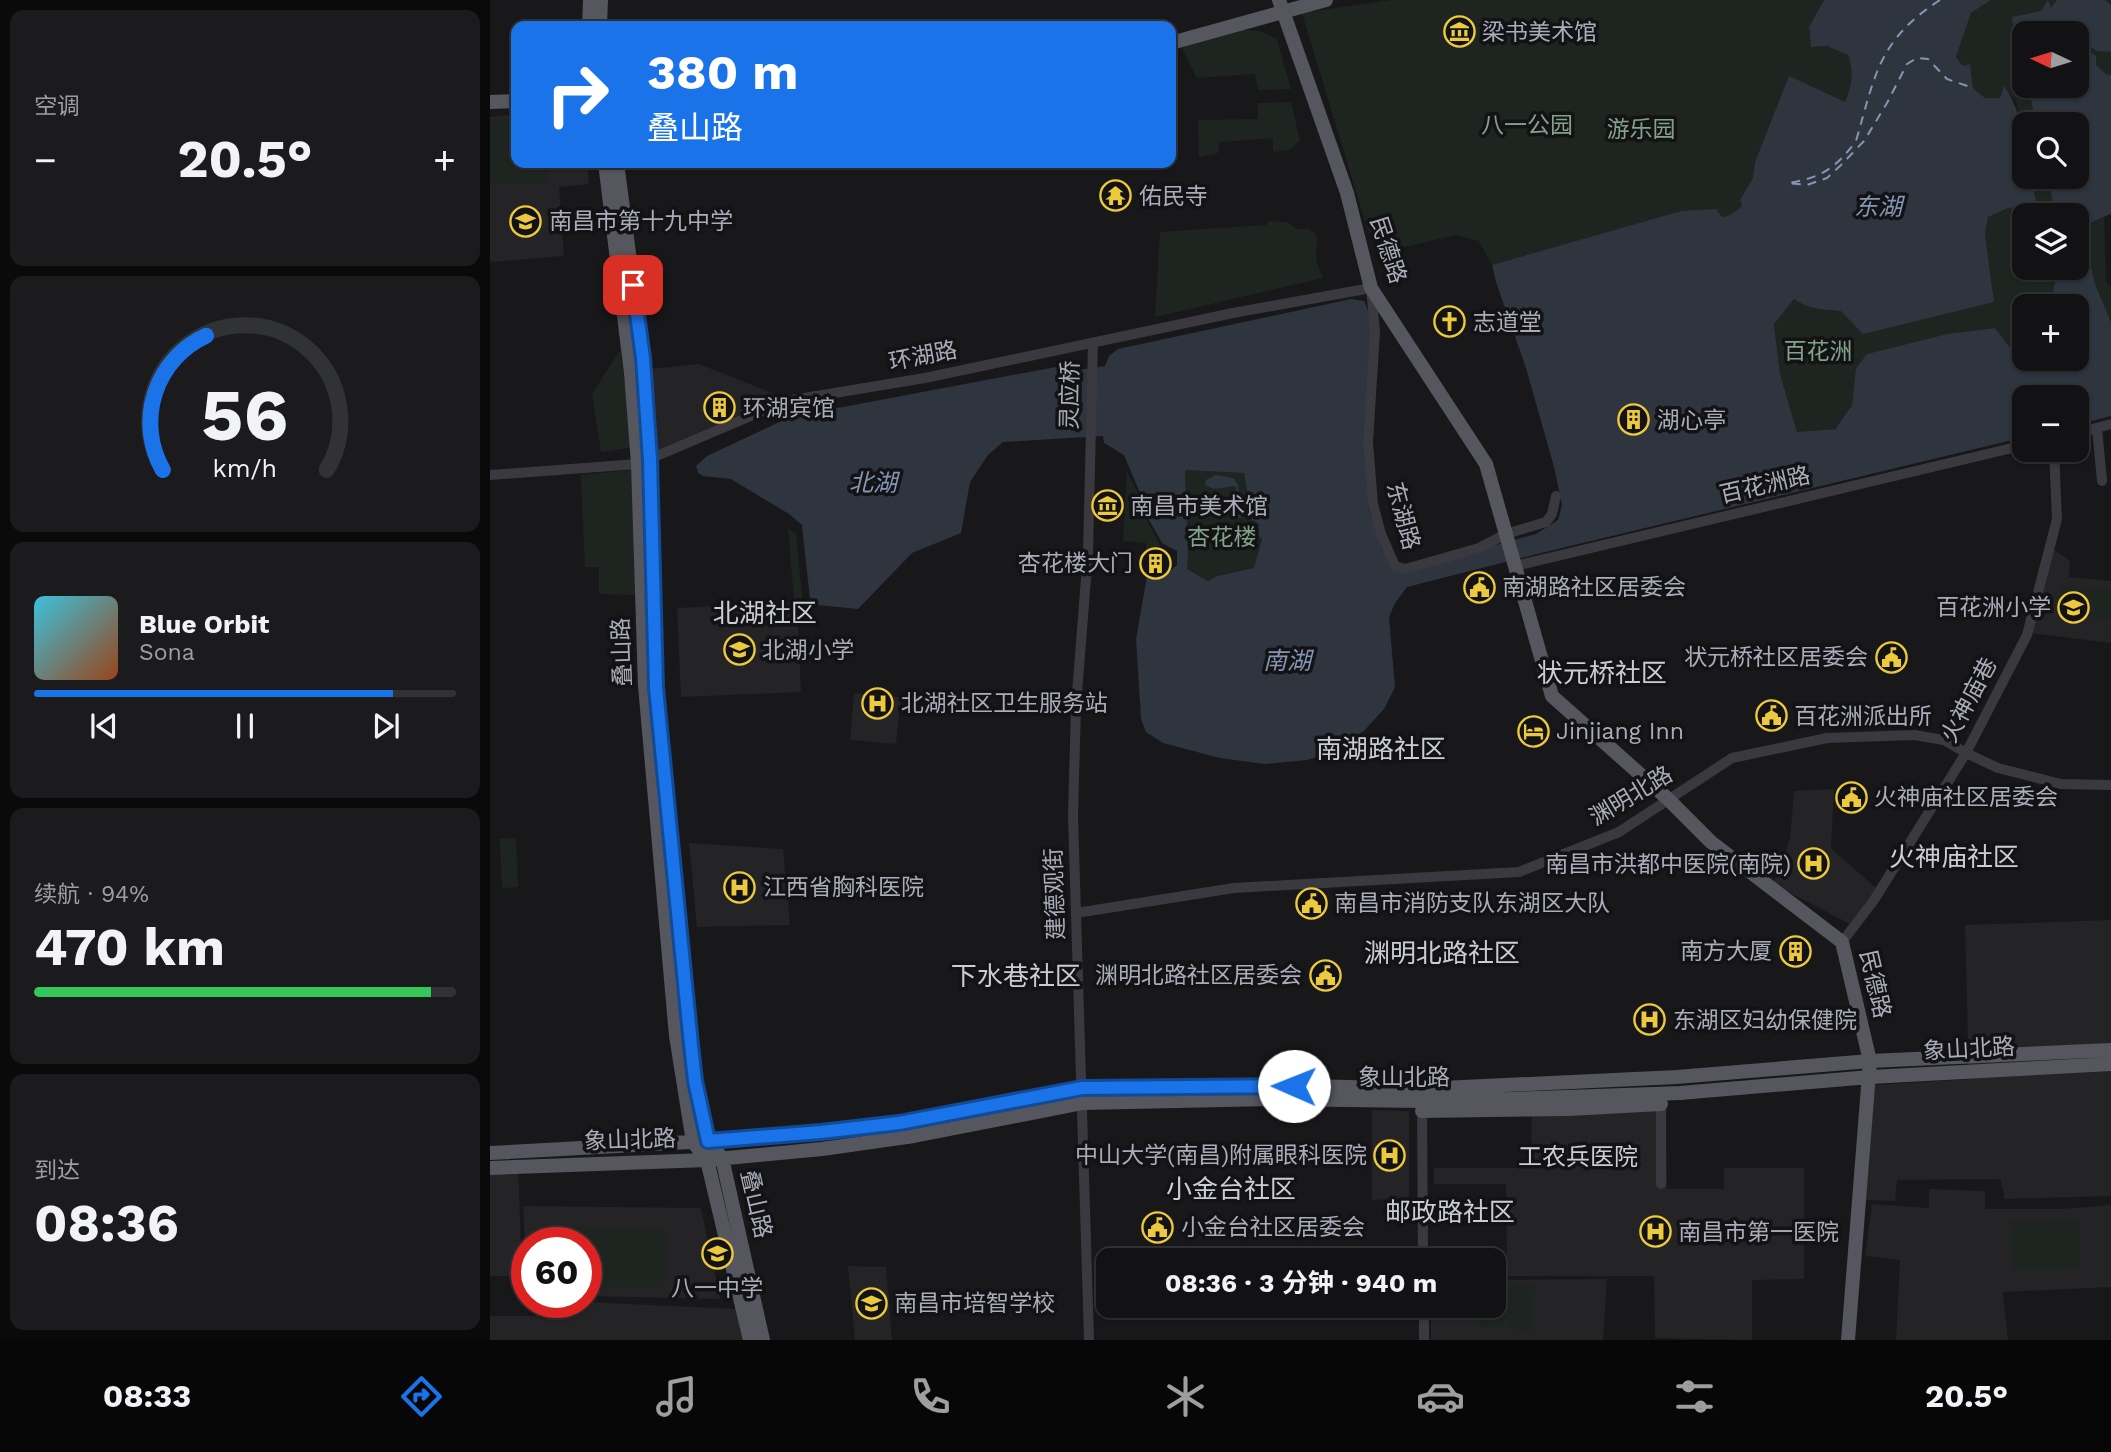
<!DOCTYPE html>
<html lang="zh">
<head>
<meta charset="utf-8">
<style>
	body { margin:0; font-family:"Work Sans","Noto Sans SC",sans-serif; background:#1b1b1d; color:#f1f3f6; height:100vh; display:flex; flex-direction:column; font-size:26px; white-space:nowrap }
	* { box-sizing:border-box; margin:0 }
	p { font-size:23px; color:#9c9ea0 }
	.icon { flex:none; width:38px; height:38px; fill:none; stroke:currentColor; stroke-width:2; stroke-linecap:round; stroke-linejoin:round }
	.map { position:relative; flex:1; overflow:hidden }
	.sheet { display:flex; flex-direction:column; gap:10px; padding:10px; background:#0a0a0b; width:490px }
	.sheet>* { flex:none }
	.hud { position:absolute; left:21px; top:21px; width:665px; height:147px; border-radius:14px; box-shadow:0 2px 5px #0004,0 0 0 2px #313234; background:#1a73e8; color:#fff; overflow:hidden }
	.needle { width:46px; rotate:274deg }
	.controls { position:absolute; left:1522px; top:21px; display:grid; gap:14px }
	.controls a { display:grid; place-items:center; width:77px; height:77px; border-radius:14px; background:#121214; box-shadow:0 2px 5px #0004,0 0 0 2px #313234; font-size:35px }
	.speed { position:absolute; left:21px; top:1227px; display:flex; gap:14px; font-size:35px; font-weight:700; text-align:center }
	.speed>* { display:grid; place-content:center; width:91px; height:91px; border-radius:50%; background:#121214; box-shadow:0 2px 5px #0004,0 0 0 2px #313234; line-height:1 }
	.speed .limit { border:10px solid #d22; background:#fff; color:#111 }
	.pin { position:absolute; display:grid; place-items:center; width:60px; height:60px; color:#fff; margin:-30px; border-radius:14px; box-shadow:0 4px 10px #0006 }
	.me { position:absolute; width:77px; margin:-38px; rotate:271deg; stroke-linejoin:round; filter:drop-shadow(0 0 5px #0008) }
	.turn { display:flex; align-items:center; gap:24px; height:147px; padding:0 21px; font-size:32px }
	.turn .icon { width:91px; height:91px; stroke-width:2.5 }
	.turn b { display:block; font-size:49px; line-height:60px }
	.big { font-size:52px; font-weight:700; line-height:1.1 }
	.sheet .widget { flex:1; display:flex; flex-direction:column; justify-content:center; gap:10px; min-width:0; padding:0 24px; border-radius:14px; background:#1b1b1d }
	.sheet .dial { align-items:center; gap:0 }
	.dial svg { height:182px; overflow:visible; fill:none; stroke:#313234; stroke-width:7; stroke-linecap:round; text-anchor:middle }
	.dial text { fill:#f1f3f6; stroke:none }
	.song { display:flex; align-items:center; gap:21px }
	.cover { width:84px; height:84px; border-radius:10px; background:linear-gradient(135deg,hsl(190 70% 55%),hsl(20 70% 35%)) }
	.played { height:7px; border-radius:4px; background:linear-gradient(90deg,#1a73e8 85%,#313234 85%) }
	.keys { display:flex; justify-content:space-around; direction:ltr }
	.heat { display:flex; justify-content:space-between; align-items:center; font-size:38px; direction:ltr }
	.charge { height:10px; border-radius:5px; background:linear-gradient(90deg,#34c759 94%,#313234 0) }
	.trip { position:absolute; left:606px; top:1248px; width:410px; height:70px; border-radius:14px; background:#121214; box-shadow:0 2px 5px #0004,0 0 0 2px #313234; font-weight:700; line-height:70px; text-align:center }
	.tabs { display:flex; height:112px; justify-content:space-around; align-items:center; background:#070708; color:#9c9ea0 }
	.tabs .icon { width:49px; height:49px }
	.tabs .on { color:#1a73e8 }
	.tabs b { font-size:32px; color:#f1f3f6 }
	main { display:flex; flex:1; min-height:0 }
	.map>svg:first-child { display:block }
</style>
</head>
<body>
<main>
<section class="sheet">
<div class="widget"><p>空调</p>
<div class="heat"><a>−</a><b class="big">20.5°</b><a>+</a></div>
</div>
<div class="widget dial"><svg viewBox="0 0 100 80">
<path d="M14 69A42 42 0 1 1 86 69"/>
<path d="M14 69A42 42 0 0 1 33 10" stroke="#1a73e8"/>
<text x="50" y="56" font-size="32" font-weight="700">56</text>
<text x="50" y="72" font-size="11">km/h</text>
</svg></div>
<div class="widget">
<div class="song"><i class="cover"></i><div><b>Blue Orbit</b><p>Sona</p></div></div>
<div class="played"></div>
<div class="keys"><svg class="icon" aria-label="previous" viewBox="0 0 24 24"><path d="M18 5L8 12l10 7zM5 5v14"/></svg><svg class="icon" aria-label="pause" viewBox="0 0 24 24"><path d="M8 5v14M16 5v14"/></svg><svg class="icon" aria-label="next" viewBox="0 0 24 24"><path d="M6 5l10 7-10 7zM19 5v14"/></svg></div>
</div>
<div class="widget"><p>续航 · 94%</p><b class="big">470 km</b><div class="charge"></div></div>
<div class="widget"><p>到达</p><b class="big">08:36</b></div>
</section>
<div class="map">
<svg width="1621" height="1340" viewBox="0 0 1621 1340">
	<rect width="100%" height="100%" fill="#18181a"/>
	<path fill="#242427" d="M26 114V163H97L99 184 69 187 74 256 0 262V117Z
		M209 364 292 397 167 452 161 369Z
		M1562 548 1580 561 1579 577 1621 581V643L1541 633Z
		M307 602 311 692 191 697 187 608Z
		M364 693 411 697 406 744 360 740Z
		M1344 789 1341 848 1386 888 1360 924 1283 884 1300 839 1304 791Z
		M199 843 293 849 300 925 207 927Z
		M1621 920V1196L1515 1199 1510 1179 1407 1180 1405 1201 1376 1200 1385 1085 1479 1079 1475 925Z
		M1176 1105 1177 1189H1234V1168H1314V1279L1262 1280V1340L1165 1338 1164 1276H1017L1016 1184H944V1168H1041L1042 1106Z
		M882 1110 919 1111V1198L882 1200Z
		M28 1163 32 1276H0V1164Z
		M1439 1189 1495 1191V1209H1571L1621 1205V1287L1513 1292 1518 1340H1406L1410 1260 1375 1256 1382 1204 1439 1208Z
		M33 1206 211 1208 230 1299 96 1296V1242H37V1292Z
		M358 1266 396 1267 402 1340H365Z
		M1117 1279 1113 1340H941V1306H1003V1280Z
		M96 1302 247 1309 254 1340H0V1316H46L47 1304Z"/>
	<path fill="#1e2520" d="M901 0H1334L1319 27 1321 47 1337 46 1358 55C1364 73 1362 85 1355 103L1299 77 1265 162 1263 178 1251 200 1252 206 1240 215 1232 217 1191 211 1002 265 989 241 966 235 915 247 885 237 877 228 812 13Z
		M1501 0H1621V75L1616 74 1606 65 1605 56 1587 45V33H1535V86H1544L1541 100 1546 124H1535V147L1526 102 1514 87 1510 98H1495L1483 88 1480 65 1473 66 1466 57 1481 13Z
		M744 29 769 31 787 39 801 89 768 90 765 74 707 78 690 44Z
		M801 102 810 141 799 150 783 152V138L730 142 728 153 709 157 708 120 768 119V103Z
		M26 118V163H56L57 184 0 185V120Z
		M1541 177H1557L1566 215H1535V268H1567L1561 306H1535V353L1521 349 1505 328 1457 334 1377 354 1366 368 1362 405 1344 429 1307 432 1290 374 1284 323 1304 299C1317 309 1334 310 1351 311L1504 302 1495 234 1498 216 1518 208 1546 206Z
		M1614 217 1616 283 1621 287V322L1605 284 1598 253 1588 243 1587 232 1590 227Z
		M778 221 797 222 807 229H818L826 234C828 242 826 245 826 253 825 262 830 270 833 278L665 317 670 232 777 225Z
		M130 350 144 447 111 452 102 394Z
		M143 470 146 595 109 594V567H95L91 475Z
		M695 470 754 473 762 520 769 524 772 539 765 568 727 576 718 581 697 569 698 554Z
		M637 472 648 493 655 516 670 545 666 550 656 549V543L633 541Z
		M298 528 306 534 313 604 320 611 323 629 304 599Z
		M1571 586 1621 590V619L1569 615Z
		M26 838 28 887 12 888 10 839Z
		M1589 1219 1590 1268 1522 1270 1521 1221Z
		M84 1227 176 1229 175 1283 169 1287 96 1286V1242H84Z
		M1003 1283 1016 1284 1015 1329H989V1306H1003Z
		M1019 1284 1045 1285 1043 1330 1017 1329Z"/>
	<path fill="#2e353e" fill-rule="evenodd" d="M1334 0H1501L1481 13 1466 57 1473 66 1480 64 1483 88 1495 98H1510L1514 86C1533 113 1535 144 1535 177H1541L1547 206 1518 208 1498 217 1495 234 1504 302 1373 334 1351 311C1334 310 1317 309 1304 299L1284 324 1290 374 1307 432 1345 429 1362 405 1366 368 1377 354 1457 334 1505 328 1521 349 1535 353V359H1587V306H1561L1567 268H1587V238L1588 243 1598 253 1605 284 1621 322V416L1587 425V397H1535V437L1051 553 917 587 905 603 899 617 905 687 894 709 874 731 833 755 817 760 775 764 730 758 673 743 656 732 651 719 646 639 657 576 679 572 687 565V551L672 543 658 518 650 493 634 455 614 443 613 436 513 442 498 455 480 482 471 533 422 553 368 609 327 605 320 599 312 525 299 514 241 479 213 476 208 473 206 466 217 456 300 417 571 366 589 370 615 366 619 356 628 349 861 299 874 301 882 320 878 506 892 550 903 568 915 570 1046 534 1068 520 1072 505 1064 467 1036 368 1006 282 1002 265 1191 211 1226 209 1232 217 1240 215 1252 206 1250 200 1263 178 1265 162 1299 76 1355 102C1362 85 1364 73 1358 55L1337 46 1321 47 1319 27ZM695 470 754 473 762 520 769 524 768 535 772 539 764 568 727 576 718 581 697 569 698 554Z
		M1558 0 1561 8 1567 0H1615L1621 5V52L1607 51 1590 40 1598 34 1591 24 1579 21 1572 27 1571 33H1535L1534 65 1528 59 1522 17 1551 11Z
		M1587 45 1606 56V65L1616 74 1621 75V214L1590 227 1587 232V215H1566L1557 177H1587V124H1546L1541 100 1544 86H1587Z
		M726 475 743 478 748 485 750 512 755 522 753 518 748 517C745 511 742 505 745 498L748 497 745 486 724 489 715 485 716 480Z"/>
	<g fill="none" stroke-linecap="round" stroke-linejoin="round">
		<path stroke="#8396b3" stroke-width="2" stroke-dasharray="9 7" stroke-linecap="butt" d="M1450 0C1388 40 1385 76 1366 141 1346 168 1331 178 1298 183L1317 185 1337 178 1351 165 1374 141 1397 103 1417 64 1427 58 1438 59 1457 79 1483 88"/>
		<path stroke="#39393f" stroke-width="10" d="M1607 428 1612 481
			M1587 433 1621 424
			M0 475 148 464 296 401 435 378 743 313 881 288 885 332 878 442 883 504 891 534 905 566 915 569 926 566 989 548 1016 534 1056 522 1062 514 1066 496
			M1025 566 1535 445
			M586 913 744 888 1029 872 1129 832 1242 758 1337 738 1424 735 1454 740 1476 753 1508 768 1571 784 1621 785
			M1352 942 1384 900 1476 753 1537 635 1567 519 1564 450
			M1171 1100V1184
			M932 1105 933 1260
			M934 1306V1340
			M599 1340 583 816 586 706 598 553 603 343"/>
		<path stroke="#55565e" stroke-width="14" d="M789 0 857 193 881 288 996 464 1062 696 1178 799 1221 842 1352 942 1380 1061 1358 1340
			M99 26 100 0
			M110 26 111 0
			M681 43 836 0
			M0 102 26 101
			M115 163 141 373 148 464 155 686 186 1036 203 1142 217 1160 260 1340
			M127 163 153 358 160 460 166 688 201 1045 205 1081 218 1141 232 1158 273 1340
			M932 1111 1079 1109 1171 1104
			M0 1153 218 1141 331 1132 409 1123 592 1088 783 1085 931 1089 1187 1077 1380 1061 1621 1050
			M0 1168 217 1160 332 1149 424 1136 593 1103 782 1099 932 1101 1021 1099 1190 1093 1380 1077 1621 1064"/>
	</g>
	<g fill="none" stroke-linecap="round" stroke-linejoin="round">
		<defs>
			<path id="route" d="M143 285 153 358 160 460 166 688 201 1045 205 1081 218 1141 331 1132 409 1123 592 1088 804 1086"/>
		</defs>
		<use href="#route" stroke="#114b97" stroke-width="18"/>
		<use href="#route" stroke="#1a73e8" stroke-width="12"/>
	</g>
	<defs>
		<symbol id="museum-ring" viewBox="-11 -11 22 22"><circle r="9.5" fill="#131315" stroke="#edc93d" stroke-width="1.5"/><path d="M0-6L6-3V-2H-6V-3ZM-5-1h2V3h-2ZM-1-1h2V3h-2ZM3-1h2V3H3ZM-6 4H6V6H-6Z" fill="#edc93d"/></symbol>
		<symbol id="temple-ring" viewBox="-11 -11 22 22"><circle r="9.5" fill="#131315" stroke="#edc93d" stroke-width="1.5"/><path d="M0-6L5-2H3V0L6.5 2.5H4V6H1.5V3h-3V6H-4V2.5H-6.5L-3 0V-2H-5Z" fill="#edc93d"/></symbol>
		<symbol id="school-ring" viewBox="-11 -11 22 22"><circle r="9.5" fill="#131315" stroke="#edc93d" stroke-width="1.5"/><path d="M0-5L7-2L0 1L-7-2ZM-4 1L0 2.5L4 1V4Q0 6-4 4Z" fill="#edc93d"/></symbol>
		<symbol id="church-ring" viewBox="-11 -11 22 22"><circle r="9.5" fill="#131315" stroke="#edc93d" stroke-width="1.5"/><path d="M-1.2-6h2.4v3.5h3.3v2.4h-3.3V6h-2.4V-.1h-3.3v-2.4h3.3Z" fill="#edc93d"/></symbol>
		<symbol id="building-ring" viewBox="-11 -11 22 22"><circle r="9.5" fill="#131315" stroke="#edc93d" stroke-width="1.5"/><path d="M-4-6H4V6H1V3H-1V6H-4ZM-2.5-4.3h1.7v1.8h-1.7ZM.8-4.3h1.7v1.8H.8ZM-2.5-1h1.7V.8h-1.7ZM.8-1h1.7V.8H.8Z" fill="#edc93d"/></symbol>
		<symbol id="civic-ring" viewBox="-11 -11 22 22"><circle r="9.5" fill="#131315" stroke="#edc93d" stroke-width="1.5"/><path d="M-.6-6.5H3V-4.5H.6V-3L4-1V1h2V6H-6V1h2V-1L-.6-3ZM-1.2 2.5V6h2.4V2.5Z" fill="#edc93d"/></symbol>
		<symbol id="hospital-ring" viewBox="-11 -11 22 22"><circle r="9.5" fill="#131315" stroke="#edc93d" stroke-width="1.5"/><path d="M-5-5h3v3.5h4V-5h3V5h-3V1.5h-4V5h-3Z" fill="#edc93d"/></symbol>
		<symbol id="hotel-ring" viewBox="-11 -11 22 22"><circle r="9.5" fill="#131315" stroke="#edc93d" stroke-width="1.5"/><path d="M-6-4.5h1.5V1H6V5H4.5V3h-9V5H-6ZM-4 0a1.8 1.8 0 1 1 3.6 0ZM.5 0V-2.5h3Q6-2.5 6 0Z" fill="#edc93d"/></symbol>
	</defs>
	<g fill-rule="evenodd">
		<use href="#museum-ring" x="952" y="14" width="35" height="35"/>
		<use href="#temple-ring" x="608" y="178" width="35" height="35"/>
		<use href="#school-ring" x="18" y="204" width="35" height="35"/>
		<use href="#church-ring" x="942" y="304" width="35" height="35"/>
		<use href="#building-ring" x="212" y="390" width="35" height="35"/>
		<use href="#building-ring" x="1126" y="402" width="35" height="35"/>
		<use href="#museum-ring" x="600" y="488" width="35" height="35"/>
		<use href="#building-ring" x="648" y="546" width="35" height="35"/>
		<use href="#civic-ring" x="972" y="570" width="35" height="35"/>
		<use href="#school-ring" x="1566" y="590" width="35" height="35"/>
		<use href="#school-ring" x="232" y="632" width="35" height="35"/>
		<use href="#civic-ring" x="1384" y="640" width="35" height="35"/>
		<use href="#hospital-ring" x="370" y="686" width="35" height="35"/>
		<use href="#civic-ring" x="1264" y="698" width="35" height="35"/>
		<use href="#hotel-ring" x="1026" y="714" width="35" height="35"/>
		<use href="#civic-ring" x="1344" y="780" width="35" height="35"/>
		<use href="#hospital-ring" x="1306" y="846" width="35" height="35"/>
		<use href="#hospital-ring" x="232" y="870" width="35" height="35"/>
		<use href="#civic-ring" x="804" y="886" width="35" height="35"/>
		<use href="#building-ring" x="1288" y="934" width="35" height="35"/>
		<use href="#civic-ring" x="818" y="958" width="35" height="35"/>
		<use href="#hospital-ring" x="1142" y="1002" width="35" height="35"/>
		<use href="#hospital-ring" x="882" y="1138" width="35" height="35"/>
		<use href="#civic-ring" x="650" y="1210" width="35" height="35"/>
		<use href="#hospital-ring" x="1148" y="1214" width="35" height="35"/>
		<use href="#school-ring" x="210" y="1236" width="35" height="35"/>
		<use href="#school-ring" x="364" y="1286" width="35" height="35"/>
	</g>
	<g text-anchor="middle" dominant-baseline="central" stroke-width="7" stroke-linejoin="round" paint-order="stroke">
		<g font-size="23" fill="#aaadb9" stroke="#131315" text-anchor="start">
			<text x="992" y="32">梁书美术馆</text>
			<text x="649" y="196">佑民寺</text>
			<text x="59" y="221">南昌市第十九中学</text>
			<text x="983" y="322">志道堂</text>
			<text x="253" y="408">环湖宾馆</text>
			<text x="1167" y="420">湖心亭</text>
			<text x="640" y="506">南昌市美术馆</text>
			<text x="643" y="563" text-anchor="end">杏花楼大门</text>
			<text x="1012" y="587">南湖路社区居委会</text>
			<text x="1561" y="607" text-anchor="end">百花洲小学</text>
			<text x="272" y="650">北湖小学</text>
			<text x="1378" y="657" text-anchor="end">状元桥社区居委会</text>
			<text x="411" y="703">北湖社区卫生服务站</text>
			<text x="1304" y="716">百花洲派出所</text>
			<text x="1066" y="731">Jinjiang Inn</text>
			<text x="1384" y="797">火神庙社区居委会</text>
			<text x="1301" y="864" text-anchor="end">南昌市洪都中医院(南院)</text>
			<text x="273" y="887">江西省胸科医院</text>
			<text x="844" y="903">南昌市消防支队东湖区大队</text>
			<text x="1282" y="951" text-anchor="end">南方大厦</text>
			<text x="812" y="975" text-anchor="end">渊明北路社区居委会</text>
			<text x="1183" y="1020">东湖区妇幼保健院</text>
			<text x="877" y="1155" text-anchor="end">中山大学(南昌)附属眼科医院</text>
			<text x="691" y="1227">小金台社区居委会</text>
			<text x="1188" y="1232">南昌市第一医院</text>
			<text x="227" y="1288" text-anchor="middle">八一中学</text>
			<text x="404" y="1303">南昌市培智学校</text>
		</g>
		<g font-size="23" fill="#82a389" stroke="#131315">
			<text x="1037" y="125">八一公园</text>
			<text x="1151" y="129">游乐园</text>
			<text x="1328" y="351">百花洲</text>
			<text x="732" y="537">杏花楼</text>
		</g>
		<g font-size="23" fill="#aaadb9" stroke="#131315">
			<text transform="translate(898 250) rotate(72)">民德路</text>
			<text transform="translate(433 356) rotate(-11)">环湖路</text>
			<text transform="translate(580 395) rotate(-89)">灵应桥</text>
			<text transform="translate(1275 485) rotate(-13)">百花洲路</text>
			<text transform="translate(913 516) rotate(75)">东湖路</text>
			<text transform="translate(132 652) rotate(-92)">叠山路</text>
			<text transform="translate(1479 700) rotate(-62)">火神庙巷</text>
			<text transform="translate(1141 796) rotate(-31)">渊明北路</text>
			<text transform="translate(565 894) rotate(-92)">建德观街</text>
			<text transform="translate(1385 984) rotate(77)">民德路</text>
			<text transform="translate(1479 1049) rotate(-3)">象山北路</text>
			<text x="914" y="1077">象山北路</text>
			<text transform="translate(140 1140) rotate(-2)">象山北路</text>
			<text transform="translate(266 1204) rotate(77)">叠山路</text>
		</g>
		<g font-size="24" font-style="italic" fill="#8396b3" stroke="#131315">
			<text x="1388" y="207">东湖</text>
			<text x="383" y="483">北湖</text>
			<text x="797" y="661">南湖</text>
		</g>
		<g font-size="24" fill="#cbcdd5" stroke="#131315">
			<text x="1088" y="1157">工农兵医院</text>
		</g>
		<g font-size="26" fill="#cbcdd5" stroke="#131315">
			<text x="275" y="613">北湖社区</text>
			<text x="1112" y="673">状元桥社区</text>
			<text x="891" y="749">南湖路社区</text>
			<text x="1464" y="857">火神庙社区</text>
			<text x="952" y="953">渊明北路社区</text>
			<text x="526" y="976">下水巷社区</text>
			<text x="741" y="1189">小金台社区</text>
			<text x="960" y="1212">邮政路社区</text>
		</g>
	</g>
</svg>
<div class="controls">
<a><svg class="needle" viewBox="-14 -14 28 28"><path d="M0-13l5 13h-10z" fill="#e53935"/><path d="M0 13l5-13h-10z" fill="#9c9ea0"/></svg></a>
<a><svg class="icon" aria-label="search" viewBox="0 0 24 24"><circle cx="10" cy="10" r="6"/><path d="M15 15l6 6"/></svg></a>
<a><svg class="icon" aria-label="layers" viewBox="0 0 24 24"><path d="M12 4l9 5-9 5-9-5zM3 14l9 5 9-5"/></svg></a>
<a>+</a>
<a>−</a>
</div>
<div class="speed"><div class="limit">60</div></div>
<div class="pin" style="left:143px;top:285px;background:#d93025"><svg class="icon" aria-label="arrive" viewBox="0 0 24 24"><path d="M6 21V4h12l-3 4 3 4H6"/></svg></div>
<svg class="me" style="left:804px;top:1086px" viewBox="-20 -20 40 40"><circle r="19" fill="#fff"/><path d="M0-13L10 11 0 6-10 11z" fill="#1a73e8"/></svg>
<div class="trip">08:36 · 3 分钟 · 940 m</div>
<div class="hud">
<div class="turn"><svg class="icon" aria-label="right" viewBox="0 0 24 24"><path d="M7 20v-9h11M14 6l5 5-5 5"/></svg><div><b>380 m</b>叠山路</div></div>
</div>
</div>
</main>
<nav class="tabs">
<b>08:33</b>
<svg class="icon on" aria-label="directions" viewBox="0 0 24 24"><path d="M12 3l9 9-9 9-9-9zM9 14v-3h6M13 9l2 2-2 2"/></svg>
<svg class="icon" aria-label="music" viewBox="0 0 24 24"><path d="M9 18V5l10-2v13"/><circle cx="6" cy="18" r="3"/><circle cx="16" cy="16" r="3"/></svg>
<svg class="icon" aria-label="phone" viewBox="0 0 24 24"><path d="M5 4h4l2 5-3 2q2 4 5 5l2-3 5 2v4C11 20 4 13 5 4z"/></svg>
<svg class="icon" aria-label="climate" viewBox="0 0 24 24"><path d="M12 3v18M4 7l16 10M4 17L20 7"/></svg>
<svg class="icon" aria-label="car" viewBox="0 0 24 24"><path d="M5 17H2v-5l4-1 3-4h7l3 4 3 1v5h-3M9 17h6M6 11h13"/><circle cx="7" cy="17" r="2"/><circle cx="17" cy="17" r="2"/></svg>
<svg class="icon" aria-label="filters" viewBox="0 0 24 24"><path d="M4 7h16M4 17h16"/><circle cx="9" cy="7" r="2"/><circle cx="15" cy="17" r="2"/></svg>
<b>20.5°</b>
</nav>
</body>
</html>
